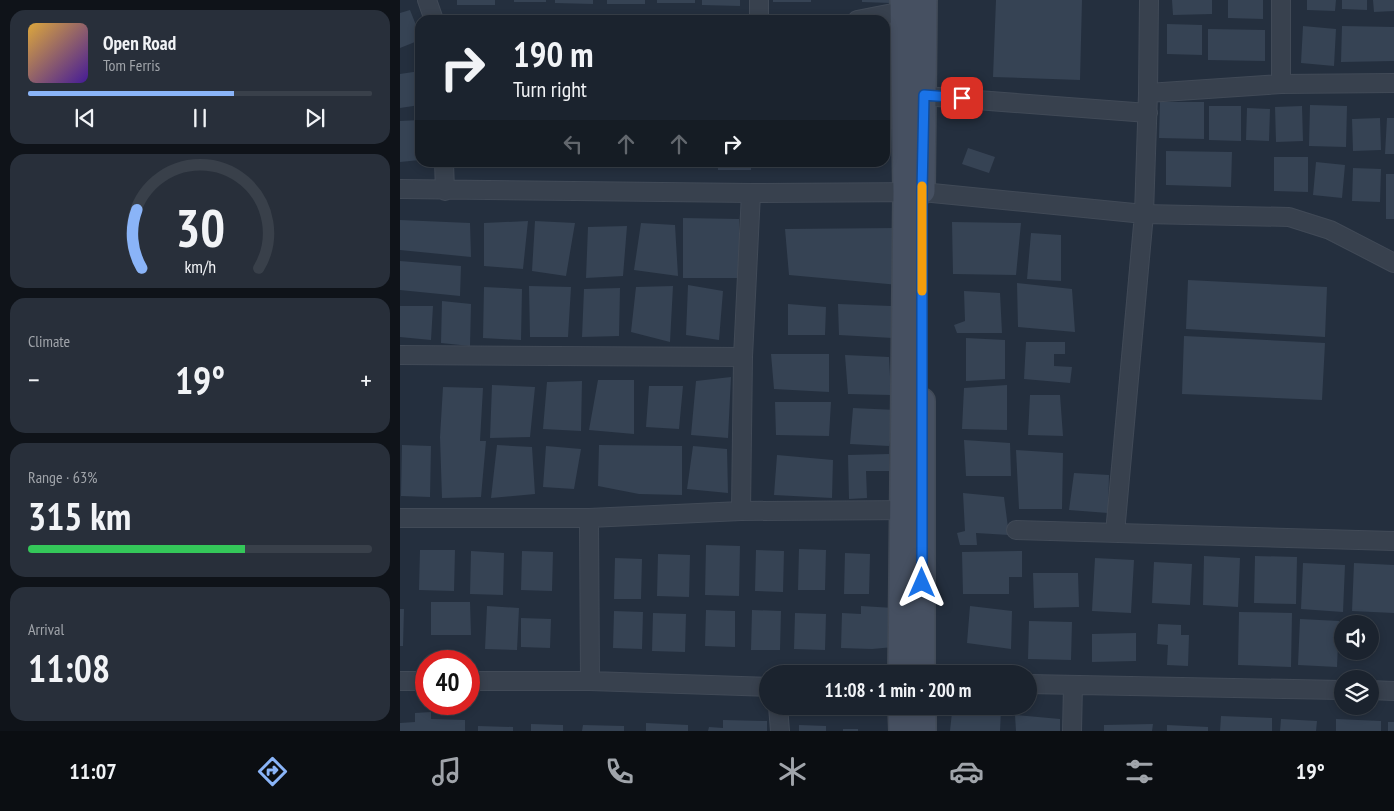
<!DOCTYPE html>
<html lang="en">
<head>
<meta charset="utf-8">
<style>
	body { margin:0; font-family:"PT Sans Narrow",sans-serif; background:#282f3a; color:#f1f3f6; height:100vh; display:flex; flex-direction:column; font-size:19px; white-space:nowrap }
	* { box-sizing:border-box; margin:0 }
	p { font-size:16px; color:#a0a4aa }
	.icon { flex:none; width:28px; height:28px; fill:none; stroke:currentColor; stroke-width:2; stroke-linecap:round; stroke-linejoin:round }
	.map { position:relative; flex:1; overflow:hidden }
	.side { display:flex; flex-direction:column; gap:10px; padding:10px; background:#0f1319; width:400px }
	.side>* { flex:none }
	.guide { position:absolute; left:15px; top:15px; width:475px; height:152px; border-radius:15px; box-shadow:0 2px 8px #0003,0 0 0 1px #39404a; background:#1b232e; color:#f1f3f6; overflow:hidden }
	.buttons { position:absolute; left:934px; top:615px; display:grid; gap:10px }
	.buttons a { display:grid; place-items:center; width:45px; height:45px; border-radius:50%; background:#1b232e; box-shadow:0 2px 8px #0003,0 0 0 1px #39404a; font-size:25px }
	.speed { position:absolute; left:15px; top:650px; display:flex; gap:10px; font-size:25px; font-weight:700; text-align:center }
	.speed>* { display:grid; place-content:center; width:65px; height:65px; border-radius:50%; background:#1b232e; box-shadow:0 2px 8px #0003,0 0 0 1px #39404a; line-height:1 }
	.speed .limit { border:8px solid #d22; background:#fff; color:#111 }
	.pin { position:absolute; display:grid; place-items:center; width:42px; height:42px; color:#fff; margin:-21px; border-radius:10px; box-shadow:0 2px 8px #0006 }
	.me { position:absolute; width:55px; margin:-28px; rotate:0deg; stroke-linejoin:round; filter:drop-shadow(0 0 4px #0008) }
	.turn { display:flex; align-items:center; gap:18px; height:105px; padding:0 15px; font-size:22px }
	.turn .icon { width:65px; height:65px; stroke-width:2.5 }
	.turn b { display:block; font-size:35px; line-height:42px }
	.lanes { display:flex; align-items:center; height:48px; padding:0 15px; background:#0003; justify-content:center; gap:25px; direction:ltr }
	.lanes .off { opacity:.35 }
	.big { font-size:38px; font-weight:800; line-height:1.1 }
	.side .card { flex:1; display:flex; flex-direction:column; justify-content:center; gap:8px; min-width:0; padding:0 18px; border-radius:15px; background:#282f3a }
	.side .dial { align-items:center; gap:0 }
	.dial svg { height:130px; overflow:visible; fill:none; stroke:#39404a; stroke-width:7; stroke-linecap:round; text-anchor:middle }
	.dial text { fill:#f1f3f6; stroke:none }
	.song { display:flex; align-items:center; gap:15px }
	.cover { width:60px; height:60px; border-radius:8px; background:linear-gradient(135deg,hsl(40 70% 55%),hsl(260 70% 35%)) }
	.played { height:5px; border-radius:2px; background:linear-gradient(90deg,#8ab4f8 60%,#39404a 60%) }
	.keys { display:flex; justify-content:space-around; direction:ltr }
	.heat { display:flex; justify-content:space-between; align-items:center; font-size:28px; direction:ltr }
	.charge { height:8px; border-radius:4px; background:linear-gradient(90deg,#34c759 63%,#39404a 0) }
	.trip { position:absolute; left:359px; top:665px; width:278px; height:50px; border-radius:25px; background:#1b232e; box-shadow:0 2px 8px #0003,0 0 0 1px #39404a; font-weight:800; line-height:50px; text-align:center }
	.tabs { display:flex; height:80px; justify-content:space-around; align-items:center; background:#0b0e12; color:#a0a4aa }
	.tabs .icon { width:35px; height:35px }
	.tabs .selected { color:#8ab4f8 }
	.tabs b { font-size:22px; color:#f1f3f6 }
	main { display:flex; flex:1; min-height:0 }
	.map>svg:first-child { display:block }
</style>
</head>
<body>
<main>
<section class="side">
<div class="card">
<div class="song"><i class="cover"></i><div><b>Open Road</b><p>Tom Ferris</p></div></div>
<div class="played"></div>
<div class="keys"><svg class="icon" aria-label="previous" viewBox="0 0 24 24"><path d="M18 5L8 12l10 7zM5 5v14"/></svg><svg class="icon" aria-label="pause" viewBox="0 0 24 24"><path d="M8 5v14M16 5v14"/></svg><svg class="icon" aria-label="next" viewBox="0 0 24 24"><path d="M6 5l10 7-10 7zM19 5v14"/></svg></div>
</div>
<div class="card dial"><svg viewBox="0 0 100 80">
<path d="M14 69A42 42 0 1 1 86 69"/>
<path d="M14 69A42 42 0 0 1 11 33" stroke="#8ab4f8"/>
<text x="50" y="56" font-size="32" font-weight="700">30</text>
<text x="50" y="72" font-size="11">km/h</text>
</svg></div>
<div class="card"><p>Climate</p>
<div class="heat"><a>−</a><b class="big">19°</b><a>+</a></div>
</div>
<div class="card"><p>Range · 63%</p><b class="big">315 km</b><div class="charge"></div></div>
<div class="card"><p>Arrival</p><b class="big">11:08</b></div>
</section>
<div class="map">
<svg width="994" height="731" viewBox="0 0 994 731">
	<rect width="100%" height="100%" fill="#242f3e"/>
	<path fill="#364354" d="M57 0H95V5H57Z
		M114 0H146V2H114Z
		M155 0H193V4L155 3Z
		M207 0H245V4H207Z
		M257 0H295V3H257Z
		M302 0H340V6L302 5Z
		M373 0H411V2H373Z
		M462 0H491V3L462 2Z
		M596 0H682L680 80 593 77Z
		M772 0H812V14L773 15Z
		M828 0H863V19L828 18Z
		M907 0H936L935 11 907 10Z
		M942 0H967V10L942 9Z
		M973 0H994V11L974 12Z
		M10 10 20 35V40L0 48V13Z
		M767 24 802 25V55L767 54Z
		M903 26 936 29 934 66 901 63Z
		M942 26 994 27V61L941 62Z
		M808 29 865 30V61L808 60Z
		M20 71V105L0 108V74Z
		M760 102H804V139L759 138Z
		M910 105 947 106 946 147 909 146Z
		M809 106H841V141L809 140Z
		M902 106 903 141 876 142 875 107Z
		M847 108 870 109 869 141 846 140Z
		M980 118 981 150 953 151 952 119Z
		M987 118H994V154H985Z
		M20 120V160L0 162V121Z
		M568 148 595 157 589 173 562 164Z
		M766 151 832 152 831 187 766 185Z
		M874 157H908V192L874 191Z
		M65 162H88V165H65Z
		M113 162H138V166L113 167Z
		M220 162H251V165L220 166Z
		M261 162H295V167L261 166Z
		M318 162H351V170H318Z
		M355 162H395V168L355 166Z
		M916 162 945 165 942 198 913 195Z
		M953 168 981 169 980 202 952 201Z
		M986 174H994V219H986Z
		M283 218 339 219V278H283Z
		M0 220 70 223 71 257 0 250Z
		M128 221 123 269 84 266V223Z
		M135 221 175 223 166 276 132 271Z
		M552 222 621 223 616 275 553 274Z
		M241 223 275 225 278 276 234 270Z
		M227 226 223 276 186 278 188 227Z
		M498 228 499 285 389 275 385 229Z
		M631 233 661 235V281L627 279Z
		M0 261 61 266 60 296 0 290Z
		M788 280 927 287 925 337 786 329Z
		M617 283 672 289 675 332 618 327Z
		M288 285 323 291 319 340 286 335Z
		M129 286 171 287 168 337H130Z
		M273 286 270 342 231 332 236 287Z
		M84 287 122 289 121 340 83 338Z
		M220 288 219 336 182 337 184 289Z
		M564 291 600 293 602 333H557L554 325 565 321Z
		M42 301 71 304 70 346 41 343Z
		M388 304 426 307 425 335H388Z
		M438 304 491 306 493 338 439 335Z
		M0 306H33L31 340 0 337Z
		M784 336 925 343 922 400 782 394Z
		M566 338 605 340V379L566 381Z
		M626 342H665V354H654V366L672 367 670 383 624 379Z
		M371 354H429V392L374 389Z
		M445 355 489 357 491 395 448 394Z
		M331 377 328 438 291 435 296 381Z
		M198 380H234V434L189 430Z
		M182 381 181 431 143 429 147 382Z
		M92 385 135 387 130 437 90 438Z
		M607 385V430L562 429 564 388Z
		M249 386H283L279 429 246 427Z
		M43 387 83 388 80 441H86L81 497 42 498 40 437Z
		M630 395H660L663 436 628 435Z
		M375 402H431L429 436 376 435Z
		M453 408 496 410 489 446 450 444Z
		M564 440 610 443 611 476H566Z
		M2 445 31 446 30 497 1 496Z
		M97 445 132 447 135 494 91 498Z
		M199 445 282 446V495L239 494 198 486Z
		M146 446 181 449 174 489 143 487Z
		M293 446 327 449 328 493 287 489Z
		M616 450 663 453 662 509H619Z
		M489 454V471H466L467 498 449 499 448 455Z
		M377 455 433 460 432 498 374 495Z
		M674 473 709 475 708 513 669 510Z
		M563 493 604 497 609 535 576 533 577 545H560L557 533 565 531Z
		M306 545 340 546 339 596 305 595Z
		M399 549 426 550 425 590H398Z
		M20 550H55L54 591 19 590Z
		M356 550 384 551 383 592 355 591Z
		M71 551 104 553 103 595 70 594Z
		M122 551 153 552 152 591 121 590Z
		M622 551V577H609V594H563L562 552Z
		M445 553 470 554 469 594H444Z
		M258 554 290 555 289 597 257 596Z
		M804 556 840 558 838 607 803 605Z
		M855 556 897 557 896 604 854 603Z
		M215 558 242 559 241 599H214Z
		M695 558 734 560 731 613 692 611Z
		M754 562 792 564 790 605 752 603Z
		M903 563 945 565 943 612 901 609Z
		M954 563 994 565V613L952 611Z
		M633 573H678L679 607 634 608Z
		M31 602H70L71 635H31Z
		M87 606 119 608 117 650 85 649Z
		M461 606 494 608V647L472 649 441 648 442 613 461 614Z
		M570 606 612 611 611 649 567 643Z
		M0 609H4L3 646H0Z
		M306 610 335 611V647L305 646Z
		M352 610 381 611 380 650H351Z
		M214 611 243 612 242 649 213 648Z
		M839 612 892 613 891 667 838 665Z
		M253 613 286 614 285 652 252 651Z
		M395 613 426 614 425 650 394 649Z
		M121 618 151 619 150 648 121 647Z
		M900 619 939 621 937 667 898 665Z
		M629 621 672 622 671 660 628 659Z
		M758 624 781 625V635H789L788 666 767 665 768 645 757 644Z
		M736 633V661L692 662V634Z
		M601 710 600 731H550L552 712Z
		M31 712V719L65 720V731H0V723L15 722V713Z
		M615 715 660 719V731H616Z
		M821 716 872 718V731H820Z
		M881 719 917 721 916 731H880Z
		M936 719 981 721V731H936Z
		M323 720 367 721V731H308L309 727 323 728Z
		M988 722H994V731H988Z
		M246 723 288 725V731H246Z
		M131 724 163 725V731H131Z
		M753 724 752 731H704V725Z
		M183 725 224 726V731H182Z
		M399 725 426 726V731H399Z
		M767 725 808 727V731H767Z
		M78 726 113 727V731H78Z
		M443 729H458V731H443Z"/>
	<g fill="none" stroke-linecap="round" stroke-linejoin="round">
		<defs>
			<path id="street" d="M27 0 34 20
				M359 0V20
				M881 0V84
				M457 20 503 11H513
				M748 93 881 84 994 83
				M511 95 748 113
				M44 162 45 191
				M0 189 351 193 522 192 744 214 889 217 930 230 994 263
				M0 355 343 357
				M341 511 343 357 351 193
				M0 518H189L341 511 514 510
				M189 518 190 681
				M616 530 994 541
				M715 533 744 214 748 93 749 0
				M0 681H26
				M69 681H190L368 687
				M628 684 942 690
				M970 690 994 691
				M378 706 380 731
				M672 731 673 685"/>
			<path id="secondary" d="M522 191 524 0
				M522 401V674
				M501 674 506 192 503 0
				M501 706 502 731
				M523 706V731"/>
		</defs>
		<use href="#street" stroke="#414a57" stroke-width="20"/>
		<use href="#secondary" stroke="#414a57" stroke-width="28"/>
		<use href="#street" stroke="#38414e" stroke-width="18"/>
		<use href="#secondary" stroke="#465061" stroke-width="25"/>
	</g>
	<g fill="none" stroke-linecap="round" stroke-linejoin="round">
		<defs>
			<path id="route" d="M522 583V192L524 95 562 98"/>
		</defs>
		<use href="#route" stroke="#114b97" stroke-width="12"/>
		<use href="#route" stroke="#1a73e8" stroke-width="9"/>
		<path stroke="#f59e0b" stroke-width="9" d="M522 291V186"/>
	</g>
</svg>
<div class="buttons">
<a><svg class="icon" aria-label="sound" viewBox="0 0 24 24"><path d="M4 9h4l5-4v14l-5-4H4zM17 9q2 3 0 6"/></svg></a>
<a><svg class="icon" aria-label="layers" viewBox="0 0 24 24"><path d="M12 4l9 5-9 5-9-5zM3 14l9 5 9-5"/></svg></a>
</div>
<div class="speed"><div class="limit">40</div></div>
<div class="pin" style="left:562px;top:98px;background:#d93025"><svg class="icon" aria-label="arrive" viewBox="0 0 24 24"><path d="M6 21V4h12l-3 4 3 4H6"/></svg></div>
<svg class="me" style="left:522px;top:583px" viewBox="-20 -20 40 40"><path d="M0-17L14 15 0 8-14 15z" fill="#1a73e8" stroke="#fff" stroke-width="4"/></svg>
<div class="trip">11:08 · 1 min · 200 m</div>
<div class="guide">
<div class="turn"><svg class="icon" aria-label="right" viewBox="0 0 24 24"><path d="M7 20v-9h11M14 6l5 5-5 5"/></svg><div><b>190 m</b>Turn right</div></div>
<div class="lanes"><svg class="icon off" aria-label="left" viewBox="0 0 24 24"><path d="M17 20v-9H6M10 6l-5 5 5 5"/></svg><svg class="icon off" aria-label="ahead" viewBox="0 0 24 24"><path d="M12 20V5M6 11l6-6 6 6"/></svg><svg class="icon off" aria-label="ahead" viewBox="0 0 24 24"><path d="M12 20V5M6 11l6-6 6 6"/></svg><svg class="icon" aria-label="right" viewBox="0 0 24 24"><path d="M7 20v-9h11M14 6l5 5-5 5"/></svg></div>
</div>
</div>
</main>
<nav class="tabs">
<b>11:07</b>
<svg class="icon selected" aria-label="directions" viewBox="0 0 24 24"><path d="M12 3l9 9-9 9-9-9zM9 14v-3h6M13 9l2 2-2 2"/></svg>
<svg class="icon" aria-label="music" viewBox="0 0 24 24"><path d="M9 18V5l10-2v13"/><circle cx="6" cy="18" r="3"/><circle cx="16" cy="16" r="3"/></svg>
<svg class="icon" aria-label="phone" viewBox="0 0 24 24"><path d="M5 4h4l2 5-3 2q2 4 5 5l2-3 5 2v4C11 20 4 13 5 4z"/></svg>
<svg class="icon" aria-label="climate" viewBox="0 0 24 24"><path d="M12 3v18M4 7l16 10M4 17L20 7"/></svg>
<svg class="icon" aria-label="car" viewBox="0 0 24 24"><path d="M5 17H2v-5l4-1 3-4h7l3 4 3 1v5h-3M9 17h6M6 11h13"/><circle cx="7" cy="17" r="2"/><circle cx="17" cy="17" r="2"/></svg>
<svg class="icon" aria-label="filters" viewBox="0 0 24 24"><path d="M4 7h16M4 17h16"/><circle cx="9" cy="7" r="2"/><circle cx="15" cy="17" r="2"/></svg>
<b>19°</b>
</nav>
</body>
</html>
